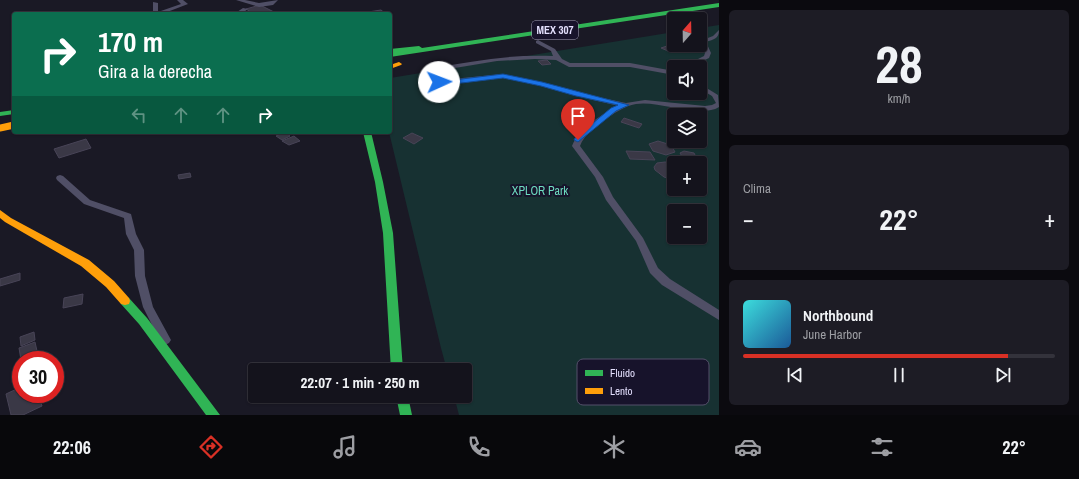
<!DOCTYPE html>
<html lang="es">
<head>
<meta charset="utf-8">
<style>
	body { margin:0; font-family:"Archivo Narrow",sans-serif; background:#1d1c25; color:#f1f3f6; height:100vh; display:flex; flex-direction:column; font-size:15px; white-space:nowrap }
	* { box-sizing:border-box; margin:0 }
	p { font-size:13px; color:#9d9ea3 }
	.icon { flex:none; width:22px; height:22px; fill:none; stroke:currentColor; stroke-width:2; stroke-linecap:round; stroke-linejoin:round }
	.map { position:relative; flex:1; overflow:hidden }
	.details { display:flex; flex-direction:column; gap:10px; padding:10px; background:#0b0a0f; width:360px }
	.details>* { flex:none }
	.banner { position:absolute; left:12px; top:12px; width:380px; height:122px; border-radius:4px; box-shadow:0 1px 3px #0004,0 0 0 1px #33323b; background:#0b6e4f; color:#fff; overflow:hidden }
	.needle { width:26px; rotate:20deg }
	.tools { position:absolute; left:667px; top:12px; display:grid; gap:8px }
	.tools a { display:grid; place-items:center; width:40px; height:40px; border-radius:4px; background:#14131c; box-shadow:0 1px 3px #0004,0 0 0 1px #33323b; font-size:20px }
	.speed { position:absolute; left:12px; top:351px; display:flex; gap:8px; font-size:20px; font-weight:700; text-align:center }
	.speed>* { display:grid; place-content:center; width:52px; height:52px; border-radius:50%; background:#14131c; box-shadow:0 1px 3px #0004,0 0 0 1px #33323b; line-height:1 }
	.speed .limit { border:6px solid #d22; background:#fff; color:#111 }
	.pin { position:absolute; display:grid; place-items:center; width:34px; height:34px; color:#fff; margin:-41px -17px; border-radius:50% 50% 50% 0; rotate:-45deg; box-shadow:0 0 4px #0007 }
	.pin .icon { rotate:45deg }
	.me { position:absolute; width:44px; margin:-22px; rotate:88deg; stroke-linejoin:round; filter:drop-shadow(0 0 3px #0008) }
	.turn { display:flex; align-items:center; gap:14px; height:84px; padding:0 20px; font-size:18px }
	.turn .icon { width:52px; height:52px; stroke-width:2.5 }
	.turn b { display:block; font-size:28px; line-height:34px }
	.lanes { display:flex; align-items:center; height:38px; padding:0 20px; background:#0003; justify-content:center; gap:20px; direction:ltr }
	.lanes .off { opacity:.35 }
	.big { font-size:30px; font-weight:800; line-height:1.1 }
	.details .tile { flex:1; display:flex; flex-direction:column; justify-content:center; gap:6px; min-width:0; padding:0 14px; border-radius:6px; background:#1d1c25 }
	.details .dial { align-items:center; gap:0 }
	.dial b { font-size:52px; line-height:1 }
	.song { display:flex; align-items:center; gap:12px }
	.cover { width:48px; height:48px; border-radius:6px; background:linear-gradient(135deg,hsl(180 70% 55%),hsl(210 70% 35%)) }
	.played { height:4px; border-radius:2px; background:linear-gradient(90deg,#d93025 85%,#33323b 85%) }
	.keys { display:flex; justify-content:space-around; direction:ltr }
	.heat { display:flex; justify-content:space-between; align-items:center; font-size:22px; direction:ltr }
	.trip { position:absolute; left:248px; top:363px; width:224px; height:40px; border-radius:4px; background:#14131c; box-shadow:0 1px 3px #0004,0 0 0 1px #33323b; font-weight:800; line-height:40px; text-align:center }
	.menu { display:flex; height:64px; justify-content:space-around; align-items:center; background:#08080b; color:#9d9ea3 }
	.menu .icon { width:28px; height:28px }
	.menu .active { color:#d93025 }
	.menu b { font-size:18px; color:#f1f3f6 }
	main { display:flex; flex:1; min-height:0 }
	.map>svg:first-child { display:block }
</style>
</head>
<body>
<main>
<div class="map">
<svg width="719" height="415" viewBox="0 0 719 415">
	<rect width="100%" height="100%" fill="#1a1925"/>
	<path fill="#173132" fill-rule="evenodd" d="M719 25V415H459L454 396H465V370H447L441 348 389 132 390 78 674 32V45H700V28ZM674 67H700V93H674ZM674 115H700V141H674ZM674 163H700V189H674ZM674 211H700V237H674Z"/>
	<path fill="#3a3846" stroke="#484457" d="M260 5 274 12 254 14 246 9Z
		M381 10 386 14H370L368 12Z
		M670 45 676 48 668 51 661 48Z
		M547 60 551 64 542 65 538 61Z
		M624 118 642 124 639 128 621 122Z
		M285 132 290 136 282 140 276 136Z
		M412 133 423 138 414 144 403 138Z
		M294 136 300 141 289 145 282 141Z
		M86 139 91 148 59 158 54 149Z
		M658 141 671 145 675 152 666 155 653 151 649 144Z
		M626 151 650 152 655 160 630 159Z
		M684 151 694 153 697 159 693 160 683 158 680 153Z
		M665 162 674 163V180L664 177 655 170 654 167 657 163Z
		M190 173 191 177 179 179 178 175Z
		M20 273V280L0 286V279Z
		M83 294 82 304 63 308 64 298Z
		M34 332 35 340 21 346 20 337Z
		M35 342 39 360H21L19 348Z
		M21 382V394H38L42 406 23 415H11L6 394 21 387Z"/>
	<g fill="none" stroke-linecap="round" stroke-linejoin="round">
		<path fill="#504f66" fill-rule="evenodd" d="M177 0H183L188 4 162 14H153V2L158 3V12L181 4Z
			M236 0H245L259 3 278 0 273 5 259 7Z
			M243 8 248 9 241 14H234Z
			M719 30C719 39 714 39 706 42L711 53 709 58 690 67H682L704 56 705 53 700 41 713 36Z
			M538 40 555 49 562 59 570 63H630L674 71V75L630 67H569L556 60 535 59 497 61 437 71 442 80 503 74 544 83 579 93 626 103 645 100 705 106 712 105 716 103 712 96 700 89V84L718 95 719 107C700 119 659 100 636 104 624 106 613 114 603 121 594 128 584 135 580 146L603 177 613 197 643 238 658 268 670 279 719 310V320L662 285 650 273 636 241 606 200 595 177 572 146C579 128 602 114 619 106L576 96 541 86 503 78 445 85C435 83 434 79 430 70L433 68C474 61 512 54 553 56L551 51 536 43V41Z
			M60 175 63 176 90 200 131 214 136 234 144 250 145 276 153 307 171 340 169 343 165 345 161 343 143 307 135 276 134 250 126 234 124 218 84 204 57 180 56 178 57 176Z"/>
		<path fill="#30b455" fill-rule="evenodd" d="M719 3V7L390 57V53L398 52 390 53V49L419 46 422 48Z
			M14 110V114L0 116V112Z
			M363 132H371L383 182 393 233 403 370H391L383 233 375 182Z
			M125 297 129 298 147 318 220 415H206L139 324 121 304 120 301 121 298Z
			M396 396H408L412 415H400Z"/>
		<path fill="#ff9f0a" fill-rule="evenodd" d="M399 62 402 64 401 65 390 69V65Z
			M0 210 11 218 89 260 114 281 129 298 130 301 129 304 125 305 121 304 106 287 81 266 5 222 0 218Z"/>
		<path stroke="#ff9f0a" stroke-width="7" d="M0 128 14 125"/>
	</g>
	<path fill="#1a73e8" stroke="#114b97" d="M503 74 542 82 629 105 616 111 578 142 574 140 575 138 611 108 618 105 576 96 541 86 503 78 445 85 435 82 439 80 445 81Z"/>
	<g text-anchor="middle" dominant-baseline="central" stroke-width="4" stroke-linejoin="round" paint-order="stroke">
		<rect fill="#17132b" stroke="#a6a2be" stroke-width="1" x="532" y="21" width="46" height="18" rx="3"/>
		<g font-size="11" font-weight="bold" fill="#e3dffd">
			<text x="555" y="30">MEX 307</text>
		</g>
		<g font-size="12" fill="#6ddbc0" stroke="#17132b">
			<text x="540" y="191">XPLOR Park</text>
		</g>
	</g>
	<rect x="577" y="359" width="132" height="46" rx="6" fill="#17132b" stroke="#54506a" stroke-width="1"/>
	<rect x="585" y="370" width="18" height="6" fill="#30b455"/>
	<rect x="585" y="388" width="18" height="6" fill="#ff9f0a"/>
	<g font-size="11" fill="#e3dffd">
		<text x="610" y="377">Fluido</text>
		<text x="610" y="395">Lento</text>
	</g>
</svg>
<div class="tools">
<a><svg class="needle" viewBox="-14 -14 28 28"><path d="M0-13l5 13h-10z" fill="#e53935"/><path d="M0 13l5-13h-10z" fill="#9d9ea3"/></svg></a>
<a><svg class="icon" aria-label="sound" viewBox="0 0 24 24"><path d="M4 9h4l5-4v14l-5-4H4zM17 9q2 3 0 6"/></svg></a>
<a><svg class="icon" aria-label="layers" viewBox="0 0 24 24"><path d="M12 4l9 5-9 5-9-5zM3 14l9 5 9-5"/></svg></a>
<a>+</a>
<a>−</a>
</div>
<div class="speed"><div class="limit">30</div></div>
<div class="pin" style="left:578px;top:140px;background:#d93025"><svg class="icon" aria-label="arrive" viewBox="0 0 24 24"><path d="M6 21V4h12l-3 4 3 4H6"/></svg></div>
<svg class="me" style="left:439px;top:82px" viewBox="-20 -20 40 40"><circle r="19" fill="#fff"/><path d="M0-13L10 11 0 6-10 11z" fill="#1a73e8"/></svg>
<div class="trip">22:07 · 1 min · 250 m</div>
<div class="banner">
<div class="turn"><svg class="icon" aria-label="right" viewBox="0 0 24 24"><path d="M7 20v-9h11M14 6l5 5-5 5"/></svg><div><b>170 m</b>Gira a la derecha</div></div>
<div class="lanes"><svg class="icon off" aria-label="left" viewBox="0 0 24 24"><path d="M17 20v-9H6M10 6l-5 5 5 5"/></svg><svg class="icon off" aria-label="ahead" viewBox="0 0 24 24"><path d="M12 20V5M6 11l6-6 6 6"/></svg><svg class="icon off" aria-label="ahead" viewBox="0 0 24 24"><path d="M12 20V5M6 11l6-6 6 6"/></svg><svg class="icon" aria-label="right" viewBox="0 0 24 24"><path d="M7 20v-9h11M14 6l5 5-5 5"/></svg></div>
</div>
</div>
<section class="details">
<div class="tile dial"><b>28</b><p>km/h</p></div>
<div class="tile"><p>Clima</p>
<div class="heat"><a>−</a><b class="big">22°</b><a>+</a></div>
</div>
<div class="tile">
<div class="song"><i class="cover"></i><div><b>Northbound</b><p>June Harbor</p></div></div>
<div class="played"></div>
<div class="keys"><svg class="icon" aria-label="previous" viewBox="0 0 24 24"><path d="M18 5L8 12l10 7zM5 5v14"/></svg><svg class="icon" aria-label="pause" viewBox="0 0 24 24"><path d="M8 5v14M16 5v14"/></svg><svg class="icon" aria-label="next" viewBox="0 0 24 24"><path d="M6 5l10 7-10 7zM19 5v14"/></svg></div>
</div>
</section>
</main>
<nav class="menu">
<b>22:06</b>
<svg class="icon active" aria-label="directions" viewBox="0 0 24 24"><path d="M12 3l9 9-9 9-9-9zM9 14v-3h6M13 9l2 2-2 2"/></svg>
<svg class="icon" aria-label="music" viewBox="0 0 24 24"><path d="M9 18V5l10-2v13"/><circle cx="6" cy="18" r="3"/><circle cx="16" cy="16" r="3"/></svg>
<svg class="icon" aria-label="phone" viewBox="0 0 24 24"><path d="M5 4h4l2 5-3 2q2 4 5 5l2-3 5 2v4C11 20 4 13 5 4z"/></svg>
<svg class="icon" aria-label="climate" viewBox="0 0 24 24"><path d="M12 3v18M4 7l16 10M4 17L20 7"/></svg>
<svg class="icon" aria-label="car" viewBox="0 0 24 24"><path d="M5 17H2v-5l4-1 3-4h7l3 4 3 1v5h-3M9 17h6M6 11h13"/><circle cx="7" cy="17" r="2"/><circle cx="17" cy="17" r="2"/></svg>
<svg class="icon" aria-label="filters" viewBox="0 0 24 24"><path d="M4 7h16M4 17h16"/><circle cx="9" cy="7" r="2"/><circle cx="15" cy="17" r="2"/></svg>
<b>22°</b>
</nav>
</body>
</html>
